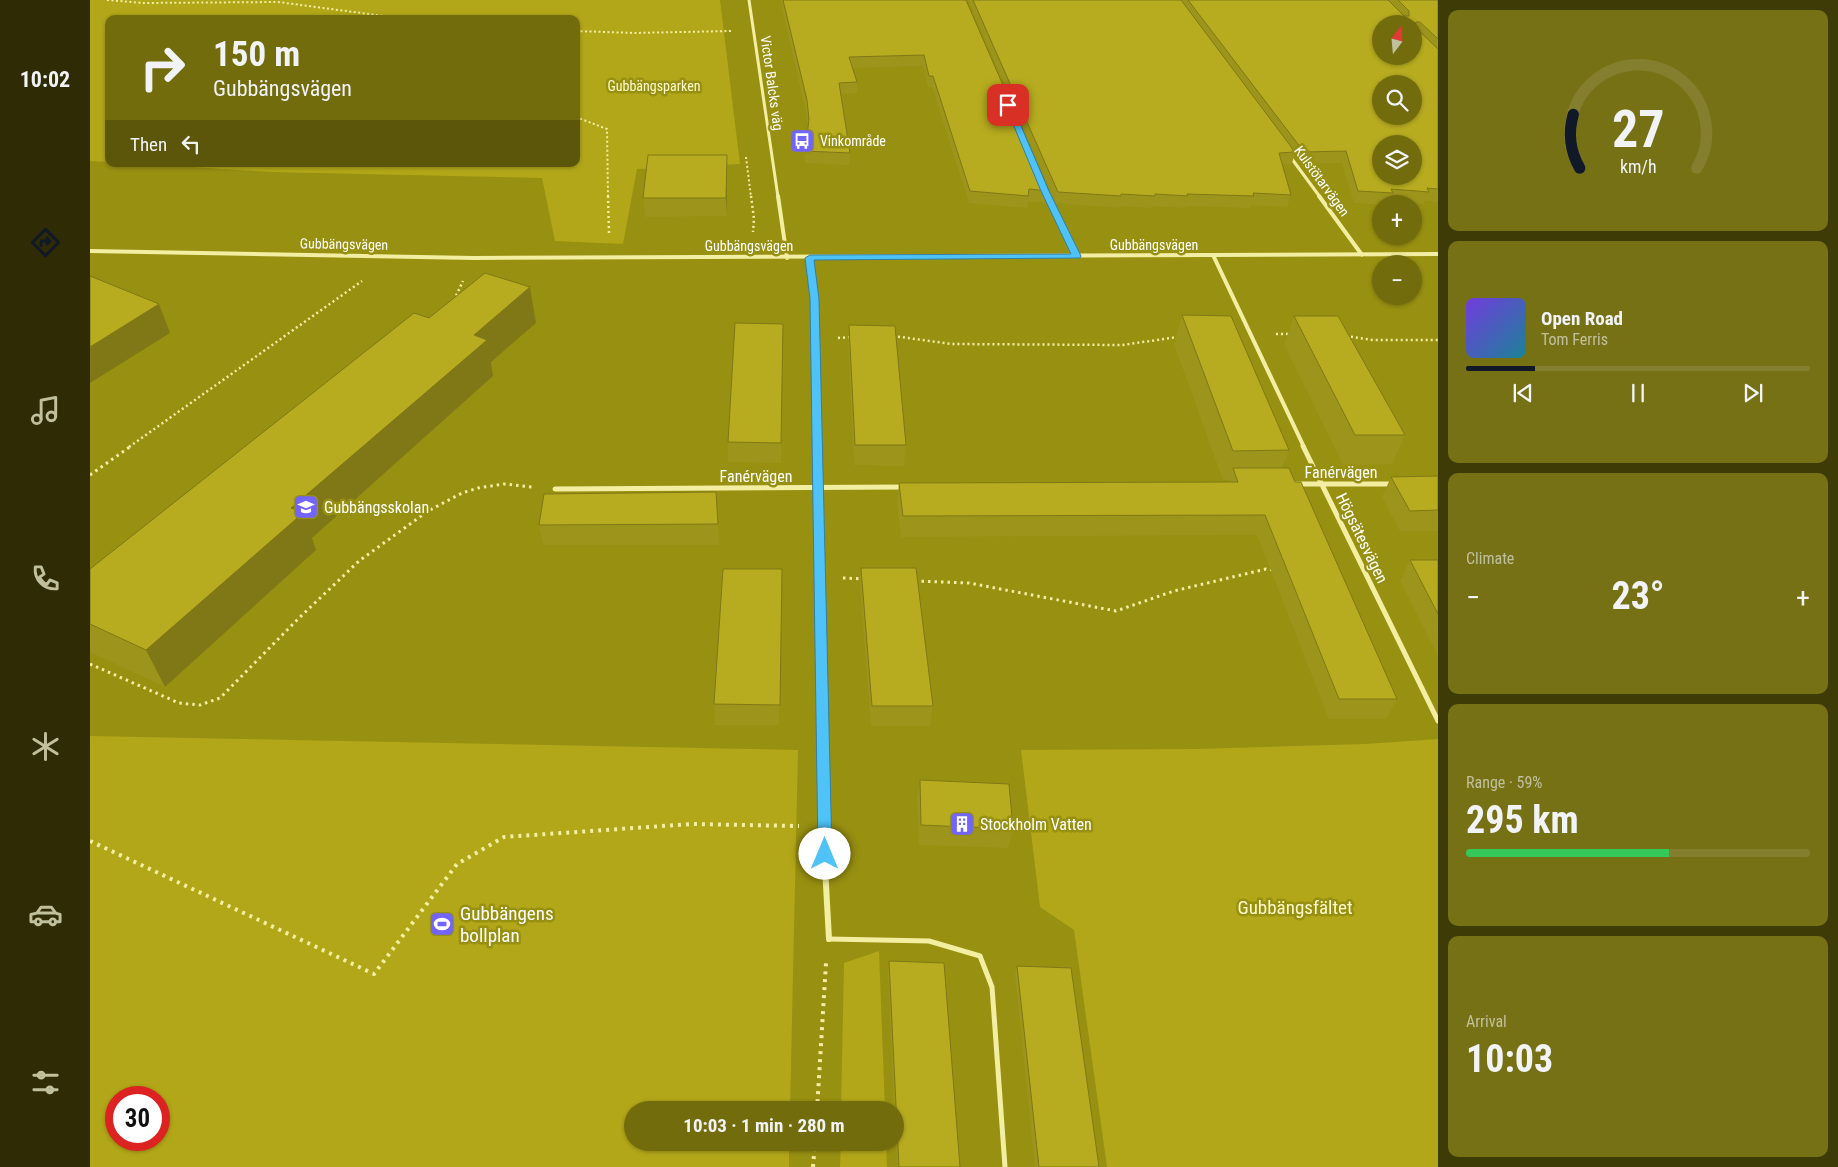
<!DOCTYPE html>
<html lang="en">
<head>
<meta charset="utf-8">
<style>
	body { margin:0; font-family:"Roboto Condensed",sans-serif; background:#777116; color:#f1f3f6; height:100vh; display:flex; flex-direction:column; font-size:19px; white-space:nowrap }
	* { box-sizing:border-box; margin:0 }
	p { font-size:16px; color:#c1c09d }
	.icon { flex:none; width:28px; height:28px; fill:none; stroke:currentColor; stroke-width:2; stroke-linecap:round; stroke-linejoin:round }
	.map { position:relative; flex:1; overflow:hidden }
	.panel { display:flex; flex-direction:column; gap:10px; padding:10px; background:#3f3b07; width:400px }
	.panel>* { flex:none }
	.guide { position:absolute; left:15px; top:15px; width:475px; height:152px; border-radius:10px; box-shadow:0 1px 4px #0004; background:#726c0d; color:#f1f3f6; overflow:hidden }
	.needle { width:32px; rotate:16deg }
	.fabs { position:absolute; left:1282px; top:15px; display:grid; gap:10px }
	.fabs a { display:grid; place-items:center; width:50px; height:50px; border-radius:50%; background:#726c0d; box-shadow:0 1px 4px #0004; font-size:25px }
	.speed { position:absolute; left:15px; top:1086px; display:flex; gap:10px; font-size:25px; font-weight:700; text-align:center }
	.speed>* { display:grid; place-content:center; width:65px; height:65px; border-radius:50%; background:#726c0d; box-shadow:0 1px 4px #0004; line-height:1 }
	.speed .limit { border:8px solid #d22; background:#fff; color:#111 }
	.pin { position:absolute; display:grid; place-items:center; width:42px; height:42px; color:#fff; margin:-21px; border-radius:10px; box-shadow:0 2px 8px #0006 }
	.me { position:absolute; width:55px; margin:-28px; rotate:0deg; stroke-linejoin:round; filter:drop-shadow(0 0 4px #0008) }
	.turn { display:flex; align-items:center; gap:18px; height:105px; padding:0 25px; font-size:22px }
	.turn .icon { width:65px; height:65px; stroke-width:2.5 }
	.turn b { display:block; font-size:35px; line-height:42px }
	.then { display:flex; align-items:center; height:48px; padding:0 25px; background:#0003; gap:10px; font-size:19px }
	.big { font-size:38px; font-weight:700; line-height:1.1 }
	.panel .card { flex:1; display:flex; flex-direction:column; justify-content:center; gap:8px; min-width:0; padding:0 18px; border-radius:10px; background:#777116 }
	.panel .dial { align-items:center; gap:0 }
	.dial svg { height:130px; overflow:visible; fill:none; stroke:#847f2e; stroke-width:7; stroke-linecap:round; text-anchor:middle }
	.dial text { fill:#f1f3f6; stroke:none }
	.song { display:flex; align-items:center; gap:15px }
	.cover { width:60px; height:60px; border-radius:8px; background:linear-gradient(135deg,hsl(260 70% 55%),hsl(190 70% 35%)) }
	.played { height:5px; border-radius:2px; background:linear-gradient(90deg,#111827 20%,#847f2e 20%) }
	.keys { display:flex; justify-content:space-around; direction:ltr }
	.heat { display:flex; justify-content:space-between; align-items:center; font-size:28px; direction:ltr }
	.charge { height:8px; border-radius:4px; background:linear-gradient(90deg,#34c759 59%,#847f2e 0) }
	.trip { position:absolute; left:534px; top:1101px; width:280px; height:50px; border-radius:25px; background:#726c0d; box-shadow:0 1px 4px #0004; font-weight:700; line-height:50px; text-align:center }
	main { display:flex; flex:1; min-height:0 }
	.dock { display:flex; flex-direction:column; width:90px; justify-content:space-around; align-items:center; background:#2e2b05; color:#c1c09d }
	.dock .icon { width:35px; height:35px }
	.dock .current { color:#111827 }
	.dock b { font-size:22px; color:#f1f3f6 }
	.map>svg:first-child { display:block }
</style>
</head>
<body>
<main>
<nav class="dock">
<b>10:02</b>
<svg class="icon current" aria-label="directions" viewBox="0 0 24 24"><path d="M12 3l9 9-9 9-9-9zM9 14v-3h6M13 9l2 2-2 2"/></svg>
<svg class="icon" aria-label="music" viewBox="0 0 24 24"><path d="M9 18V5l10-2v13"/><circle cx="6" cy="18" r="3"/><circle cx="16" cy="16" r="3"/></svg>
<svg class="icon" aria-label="phone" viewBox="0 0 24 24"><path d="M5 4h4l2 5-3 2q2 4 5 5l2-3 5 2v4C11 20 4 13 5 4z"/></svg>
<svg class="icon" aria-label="climate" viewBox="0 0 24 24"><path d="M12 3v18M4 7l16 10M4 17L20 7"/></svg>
<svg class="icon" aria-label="car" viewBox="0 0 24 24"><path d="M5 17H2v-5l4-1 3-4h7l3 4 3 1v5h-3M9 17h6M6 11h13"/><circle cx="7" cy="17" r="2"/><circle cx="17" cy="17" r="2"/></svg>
<svg class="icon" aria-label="filters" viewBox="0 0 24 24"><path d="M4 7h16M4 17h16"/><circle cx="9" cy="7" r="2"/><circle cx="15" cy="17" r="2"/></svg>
</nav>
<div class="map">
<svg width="1348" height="1167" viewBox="0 0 1348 1167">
	<rect width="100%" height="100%" fill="#989011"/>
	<path fill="#b2a718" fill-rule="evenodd" d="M0 0H630L650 164 547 169 533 244 465 241 452 178 182 172 49 164H486V19H19V162L0 161Z
		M0 736 708 750 700 1110H542V1142L699 1143V1167H0ZM26 1098H69V1140H26Z
		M1348 739V1167H1017L984 930 950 907 931 750 1107 749 1275 744Z
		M789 951 795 1110H751L754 963Z
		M751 1143H796L797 1167H750Z"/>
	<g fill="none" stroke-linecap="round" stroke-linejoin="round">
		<path stroke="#f4eea2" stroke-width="2" stroke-dasharray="2 2.5" stroke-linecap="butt" d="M17 0 53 3 188 2 294 16 364 19
			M486 31 544 33 641 31
			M486 117 517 129 518 197
			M656 157 661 197"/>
		<path stroke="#f4eea2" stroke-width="2.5" stroke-dasharray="2 3" stroke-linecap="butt" d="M518 196 519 233
			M661 196 664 219 663 232
			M364 300 373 281
			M1186 334H1200
			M803 336 862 344 1032 345 1088 337
			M1256 336 1282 340H1348
			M748 338 762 337
			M39 447 272 281"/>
		<path stroke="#f4eea2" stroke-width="3" stroke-dasharray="2.5 4" stroke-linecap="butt" d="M0 475 41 446
			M753 578 774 579
			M825 581 879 583 1026 611 1084 591 1176 569 1183 570
			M0 664 89 703 110 705 130 698 208 619 269 561 338 511 372 493 388 488 414 484 442 487"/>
		<path stroke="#f4eea2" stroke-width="4" stroke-dasharray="3 5" stroke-linecap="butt" d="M0 841 284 974 367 864 414 837 602 824 709 826
			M727 1110 736 963
			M723 1167 725 1142"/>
		<path stroke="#f4eea2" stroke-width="5" d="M739 939 839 941 890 956 902 987 915 1167"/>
		<path stroke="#f4eea2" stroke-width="3" d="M659 0 688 197
			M1199 155 1230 197
			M955 192 958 197"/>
		<path stroke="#f4eea2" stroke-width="4" d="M688 196 697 258
			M957 196 987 256
			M1229 196 1272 255
			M0 251 384 258 1348 254
			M1123 255 1214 447
			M720 258 724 299 727 447"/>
		<path stroke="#f4eea2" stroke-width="5" d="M727 446 733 765
			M1213 446 1348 721
			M1205 484H1304
			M465 489 814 487"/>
		<path stroke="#f4eea2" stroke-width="6" d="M733 763 735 867 739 939"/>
	</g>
	<path fill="#9d941b" d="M690 0H876L959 191 957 203 938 201 937 208 879 203 842 87H838L833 66 762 68 767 82V93L751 94 760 153 759 165 715 163V151L718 127 716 112Z
		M878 0H1348V202L1335 201 1334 204 1300 201 1299 204H1291V205L1264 203 1252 163 1210 164 1204 156 1202 164H1192L1201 195 1197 207 1161 205 1160 208 1095 206V208L1063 206 1062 208 1029 206V208L966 203Z
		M637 155V216L555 217 553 198Z
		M440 287 446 323 401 362 403 376 222 538 226 550 75 687 0 652V569Z
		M1092 315 1199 450 1192 468 1205 482 1307 699 1296 719H1239L1167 535 811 537 807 504 809 483 1139 482 1140 480H1133L1084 344Z
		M1204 316 1315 435 1302 464 1253 465 1194 344Z
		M693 324 691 463 638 462V442Z
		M759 325 816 445 814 466 764 465 758 345Z
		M1348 476V531H1310L1292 497 1301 477Z
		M628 524 629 545H453L449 525Z
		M1320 560H1348V656L1310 581Z
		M771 568 843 706 840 726H781L770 588Z
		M692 569 689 725H625L624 704Z
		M830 780 923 829 918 848 829 845 827 800Z
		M799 961 870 1167H807L805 1110H804L798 971Z
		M927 966 1009 1167H945L925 975Z"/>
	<path fill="#807816" d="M637 155V216L636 198Z
		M440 287 446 323 401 362 403 376 222 538 226 550 75 687 56 650 201 508 384 335Z
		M69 304 80 333 0 383V347Z"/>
	<path fill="#b7ac1f" stroke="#807816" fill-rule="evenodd" d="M693 0H876L959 191 939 189 938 196 880 191 843 76H839L834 55 759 57 767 82 749 83 760 153 715 151 719 120 717 100Z
		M883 0H1091L1205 152 1189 153 1201 195 1163 193 1164 196 1097 194 1098 196 1065 194V196L1031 194V196L968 192Z
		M1098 0H1298L1314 16H1319V11L1308 0H1348V39L1330 22H1326L1325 27 1348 49V189L1337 188 1339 192 1301 189 1303 193 1268 191 1256 151 1214 152ZM1291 24H1324V56H1291ZM1291 84H1324V116H1291ZM1291 144H1324V176H1291Z
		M558 155H637L636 198H553Z
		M395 273 440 287 384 335 397 340 201 508 213 513 56 650 0 624V569L324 313 339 318Z
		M0 276 69 304 0 347Z
		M1092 315 1141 316 1199 450 1143 451Z
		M1204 316H1248L1315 435H1265Z
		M645 323 693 324 691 443 638 442Z
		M759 325 805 326 816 445H765Z
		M1143 468H1199L1205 482H1211L1307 699H1249L1175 515 813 516 809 483 1148 482Z
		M1348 476V510L1320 511 1301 477Z
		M626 492 628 524 449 525 454 494Z
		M1320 560H1348V614Z
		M771 568H826L843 706H782Z
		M633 569H692L690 705 624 704Z
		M830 780 919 784 923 829 831 825Z
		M799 961 854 963 870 1167H809Z
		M927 966 981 968 1009 1167H949Z"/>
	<path fill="#4fc3f7" stroke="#337fa1" d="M916 103 922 105 959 191 991 256 990 258 724 260 729 299 742 854 740 858 735 860 730 858 728 854 720 299 715 258 720 255 981 254 951 191 915 105Z"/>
	<defs>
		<symbol id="bus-square" viewBox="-11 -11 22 22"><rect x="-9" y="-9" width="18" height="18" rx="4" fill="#7265ff" stroke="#989011"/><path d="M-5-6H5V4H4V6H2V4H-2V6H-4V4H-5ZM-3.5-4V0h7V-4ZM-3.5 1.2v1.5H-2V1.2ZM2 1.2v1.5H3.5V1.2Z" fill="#fff"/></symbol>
		<symbol id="school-square" viewBox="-11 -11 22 22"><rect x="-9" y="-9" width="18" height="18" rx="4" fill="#7265ff" stroke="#989011"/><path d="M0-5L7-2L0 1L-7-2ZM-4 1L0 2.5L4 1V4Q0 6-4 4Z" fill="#fff"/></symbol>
		<symbol id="building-square" viewBox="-11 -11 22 22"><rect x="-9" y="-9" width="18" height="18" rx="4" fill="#7265ff" stroke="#989011"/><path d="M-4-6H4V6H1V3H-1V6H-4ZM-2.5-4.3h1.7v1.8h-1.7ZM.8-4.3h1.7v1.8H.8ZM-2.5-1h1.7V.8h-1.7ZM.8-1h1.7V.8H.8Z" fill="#fff"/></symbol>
		<symbol id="stadium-square" viewBox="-11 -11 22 22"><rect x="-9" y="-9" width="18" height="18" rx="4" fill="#7265ff" stroke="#989011"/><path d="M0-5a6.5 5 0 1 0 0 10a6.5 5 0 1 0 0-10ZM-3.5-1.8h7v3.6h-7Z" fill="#fff"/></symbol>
	</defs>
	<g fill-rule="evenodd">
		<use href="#bus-square" x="698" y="127" width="28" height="28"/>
		<use href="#school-square" x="202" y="493" width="28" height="28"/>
		<use href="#building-square" x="858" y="810" width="28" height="28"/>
		<use href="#stadium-square" x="338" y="910" width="28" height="28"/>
	</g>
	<g text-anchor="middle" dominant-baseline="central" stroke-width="5" stroke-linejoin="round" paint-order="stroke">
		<g font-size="14" fill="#fff" stroke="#989011">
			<text transform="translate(682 83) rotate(82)">Victor Balcks väg</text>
			<text transform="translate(1232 181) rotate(54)">Kulstötarvägen</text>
			<text transform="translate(254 244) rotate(1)">Gubbängsvägen</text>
			<text x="1064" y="245">Gubbängsvägen</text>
			<text x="659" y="246">Gubbängsvägen</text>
		</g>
		<g font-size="14" fill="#fefaca" stroke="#989011">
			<text x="564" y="86">Gubbängsparken</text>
		</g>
		<g font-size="14" fill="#fff" stroke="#989011" text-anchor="start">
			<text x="730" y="141">Vinkområde</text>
		</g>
		<g font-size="16" fill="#fff" stroke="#989011">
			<text x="1251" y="472">Fanérvägen</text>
			<text x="666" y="476">Fanérvägen</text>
			<text transform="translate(1272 538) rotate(64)">Högsätesvägen</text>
		</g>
		<g font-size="16" fill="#fff" stroke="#989011" text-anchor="start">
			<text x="234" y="507">Gubbängsskolan</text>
			<text x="890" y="824">Stockholm Vatten</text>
		</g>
		<g font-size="19" fill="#fefaca" stroke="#989011">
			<text x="1205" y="907">Gubbängsfältet</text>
		</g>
		<g font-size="19" fill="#fff" stroke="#989011" text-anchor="start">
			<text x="370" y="913">Gubbängens<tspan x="370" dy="22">bollplan</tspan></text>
		</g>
	</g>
</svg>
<div class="fabs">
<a><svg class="needle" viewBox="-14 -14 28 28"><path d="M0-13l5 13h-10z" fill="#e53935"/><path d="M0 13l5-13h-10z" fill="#c1c09d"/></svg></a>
<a><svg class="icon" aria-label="search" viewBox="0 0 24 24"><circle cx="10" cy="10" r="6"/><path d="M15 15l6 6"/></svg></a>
<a><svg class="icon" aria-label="layers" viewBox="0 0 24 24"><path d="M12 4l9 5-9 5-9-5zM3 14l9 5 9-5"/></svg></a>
<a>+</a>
<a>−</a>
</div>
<div class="speed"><div class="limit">30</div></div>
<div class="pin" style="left:918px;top:105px;background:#d93025"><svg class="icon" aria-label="arrive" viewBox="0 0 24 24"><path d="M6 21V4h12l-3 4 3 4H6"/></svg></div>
<svg class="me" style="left:735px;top:854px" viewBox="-20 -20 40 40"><circle r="19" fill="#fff"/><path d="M0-13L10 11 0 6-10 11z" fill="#4fc3f7"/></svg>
<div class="trip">10:03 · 1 min · 280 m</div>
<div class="guide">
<div class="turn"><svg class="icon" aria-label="right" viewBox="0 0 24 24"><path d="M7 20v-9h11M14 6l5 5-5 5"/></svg><div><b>150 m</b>Gubbängsvägen</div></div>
<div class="then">Then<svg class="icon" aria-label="left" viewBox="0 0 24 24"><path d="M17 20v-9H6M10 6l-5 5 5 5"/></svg></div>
</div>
</div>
<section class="panel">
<div class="card dial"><svg viewBox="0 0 100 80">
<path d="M14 69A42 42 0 1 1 86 69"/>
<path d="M14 69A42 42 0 0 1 10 36" stroke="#111827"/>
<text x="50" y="56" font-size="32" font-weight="700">27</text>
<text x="50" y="72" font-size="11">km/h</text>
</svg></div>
<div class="card">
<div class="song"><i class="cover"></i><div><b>Open Road</b><p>Tom Ferris</p></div></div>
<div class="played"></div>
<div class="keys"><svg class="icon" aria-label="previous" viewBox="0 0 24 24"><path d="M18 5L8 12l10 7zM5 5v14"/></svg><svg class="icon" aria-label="pause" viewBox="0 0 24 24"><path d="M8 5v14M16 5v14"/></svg><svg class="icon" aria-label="next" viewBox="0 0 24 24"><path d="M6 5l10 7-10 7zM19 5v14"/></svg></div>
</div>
<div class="card"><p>Climate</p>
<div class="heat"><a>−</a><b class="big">23°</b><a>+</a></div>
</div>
<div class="card"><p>Range · 59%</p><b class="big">295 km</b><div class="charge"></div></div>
<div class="card"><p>Arrival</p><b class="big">10:03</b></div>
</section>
</main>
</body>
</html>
